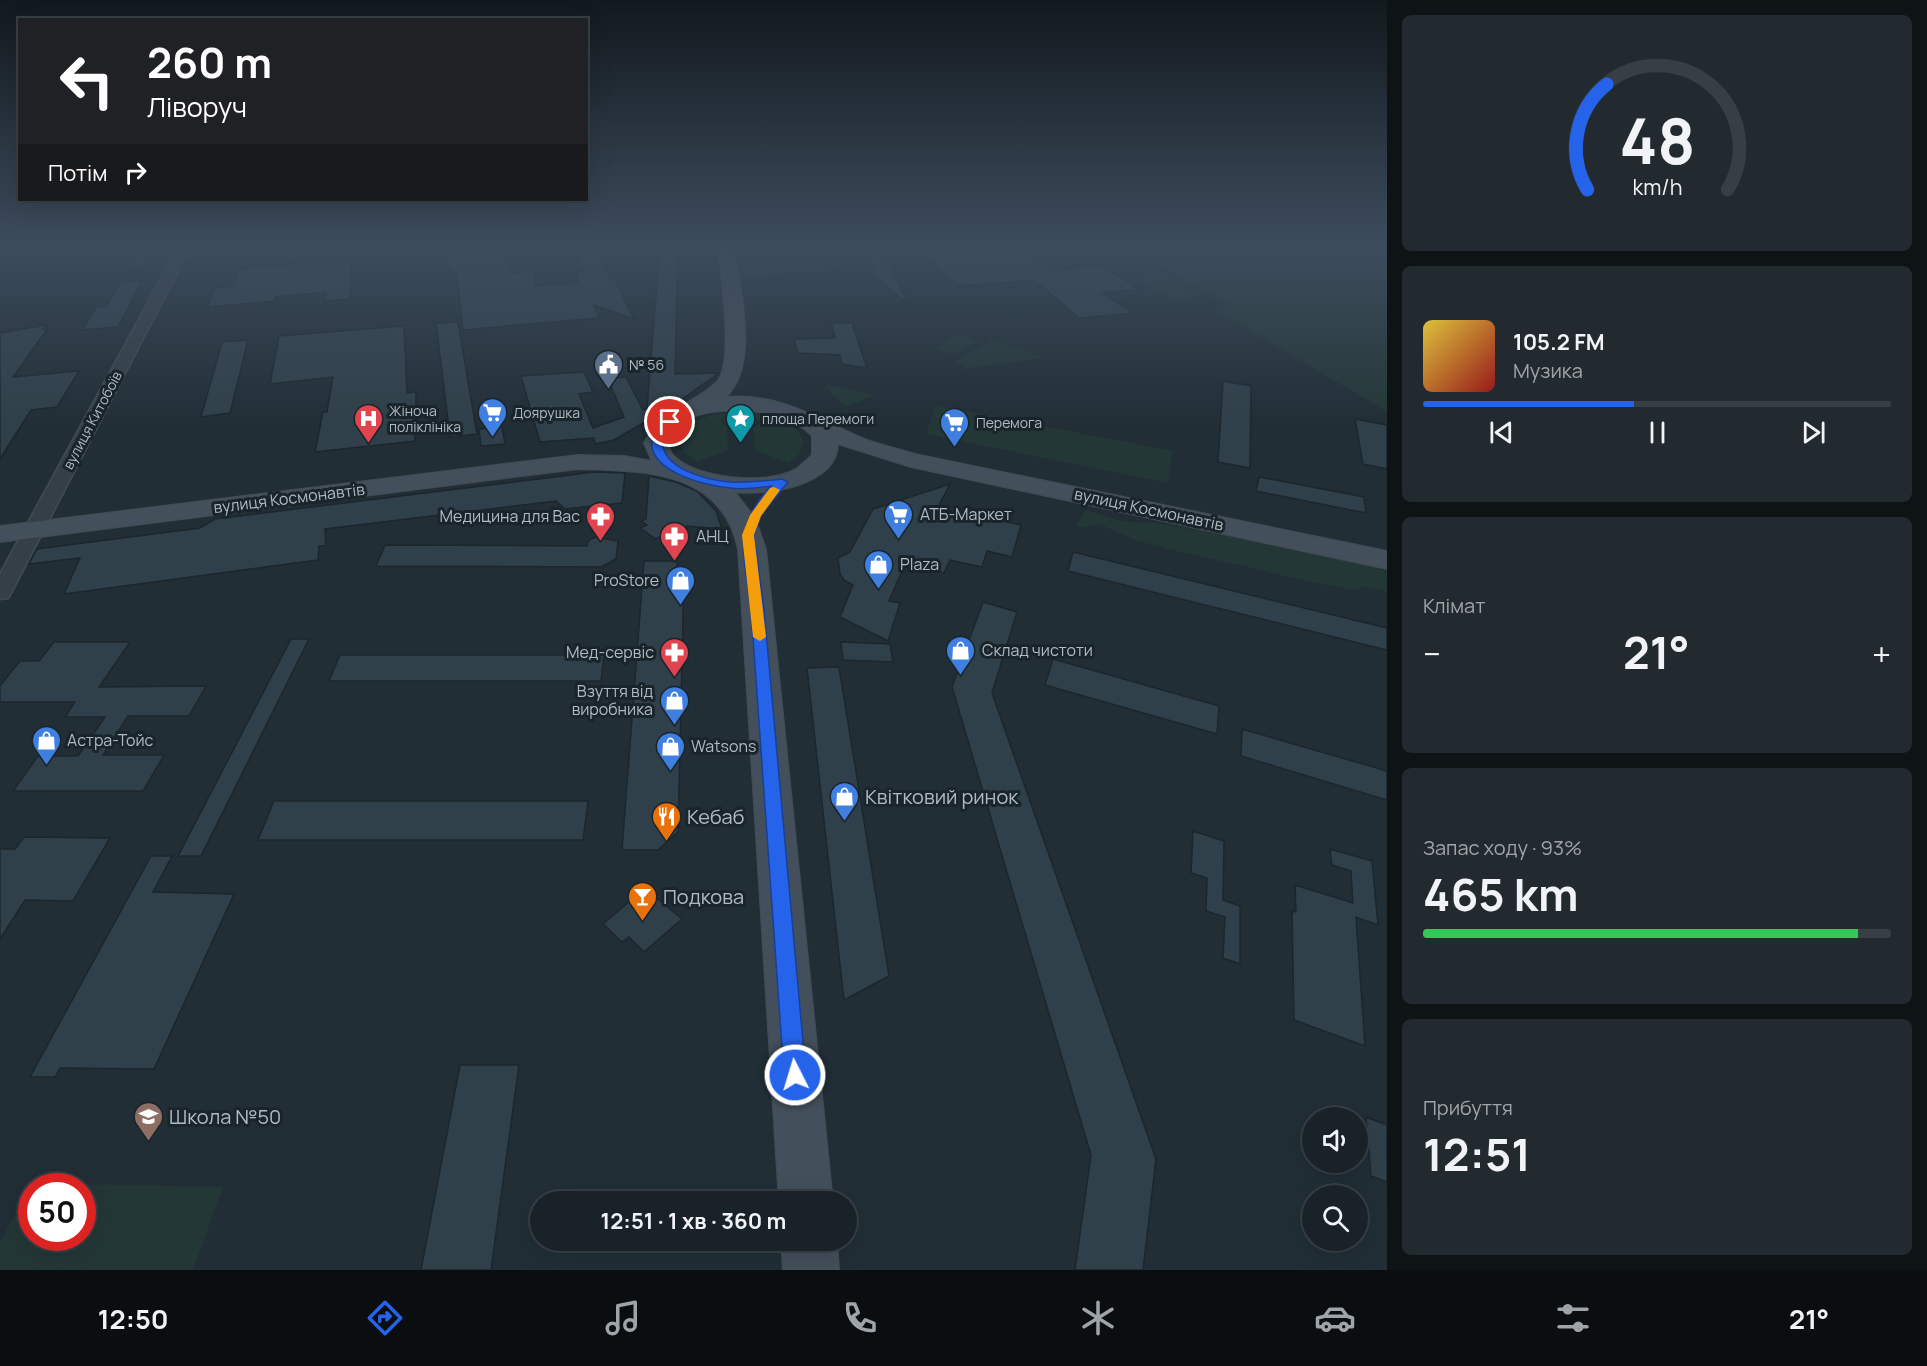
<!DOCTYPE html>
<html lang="uk">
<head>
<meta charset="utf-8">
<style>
	body { margin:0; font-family:Manrope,sans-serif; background:#222a30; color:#f1f3f6; height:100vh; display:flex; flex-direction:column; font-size:22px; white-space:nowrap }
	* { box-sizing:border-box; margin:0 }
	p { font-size:20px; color:#9fa4a8 }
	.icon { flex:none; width:33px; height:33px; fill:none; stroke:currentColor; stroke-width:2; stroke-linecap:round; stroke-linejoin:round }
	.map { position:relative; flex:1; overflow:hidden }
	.sheet { display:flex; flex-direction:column; gap:15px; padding:15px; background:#0e1316; width:540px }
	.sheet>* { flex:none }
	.hud { position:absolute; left:18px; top:18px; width:570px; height:183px; border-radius:0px; box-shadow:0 6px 24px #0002,0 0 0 2px #373f45; background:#202124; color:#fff; overflow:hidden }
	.fabs { position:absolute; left:1302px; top:1107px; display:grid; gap:12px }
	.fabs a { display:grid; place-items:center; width:66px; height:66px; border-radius:50%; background:#192228; box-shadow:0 6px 24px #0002,0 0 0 2px #373f45; font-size:30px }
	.speed { position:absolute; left:18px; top:1173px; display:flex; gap:12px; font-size:30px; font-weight:700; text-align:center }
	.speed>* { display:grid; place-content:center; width:78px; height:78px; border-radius:50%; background:#192228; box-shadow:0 6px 24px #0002,0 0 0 2px #373f45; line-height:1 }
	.speed .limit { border:9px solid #d22; background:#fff; color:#111 }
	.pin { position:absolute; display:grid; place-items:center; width:51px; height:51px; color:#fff; margin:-26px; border:3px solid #fff; border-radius:50%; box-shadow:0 2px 6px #0007 }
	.me { position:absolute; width:66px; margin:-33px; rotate:355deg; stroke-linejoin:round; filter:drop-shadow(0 0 4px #0008) }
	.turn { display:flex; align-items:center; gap:21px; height:126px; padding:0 30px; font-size:27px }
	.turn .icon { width:78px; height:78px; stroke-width:2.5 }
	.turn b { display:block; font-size:42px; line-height:51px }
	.then { display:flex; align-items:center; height:57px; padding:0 30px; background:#0003; gap:12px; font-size:22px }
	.big { font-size:45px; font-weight:700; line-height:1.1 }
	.sheet .widget { flex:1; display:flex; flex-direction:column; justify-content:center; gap:9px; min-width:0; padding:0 21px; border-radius:9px; background:#222a30 }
	.sheet .dial { align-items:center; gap:0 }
	.dial svg { height:156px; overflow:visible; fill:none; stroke:#373f45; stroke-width:7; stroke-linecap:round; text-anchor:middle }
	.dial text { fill:#f1f3f6; stroke:none }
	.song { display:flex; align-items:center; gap:18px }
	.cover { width:72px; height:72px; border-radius:9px; background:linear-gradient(135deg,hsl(50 70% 55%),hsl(0 70% 35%)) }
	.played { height:6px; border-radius:3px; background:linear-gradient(90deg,#2563eb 45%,#373f45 45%) }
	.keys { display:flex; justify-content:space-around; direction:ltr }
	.heat { display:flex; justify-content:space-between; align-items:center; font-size:33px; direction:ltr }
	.charge { height:9px; border-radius:4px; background:linear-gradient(90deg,#34c759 93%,#373f45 0) }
	.trip { position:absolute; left:530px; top:1191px; width:327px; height:60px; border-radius:30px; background:#192228; box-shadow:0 6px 24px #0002,0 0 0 2px #373f45; font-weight:700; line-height:60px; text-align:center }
	.menu { display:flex; height:96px; justify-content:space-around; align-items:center; background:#0a0e10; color:#9fa4a8 }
	.menu .icon { width:42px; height:42px }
	.menu .current { color:#2563eb }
	.menu b { font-size:27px; color:#f1f3f6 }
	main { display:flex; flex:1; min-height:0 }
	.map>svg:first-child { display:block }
</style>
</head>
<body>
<main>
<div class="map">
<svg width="1387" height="1270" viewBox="0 0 1387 1270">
	<rect width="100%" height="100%" fill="#212e36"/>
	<path fill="#233736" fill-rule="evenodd" d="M308 246H359V253L288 259 290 248Z
		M737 246H840L847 269 743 277 740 275Z
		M1127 246H1387V412L1214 309 1231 306Z
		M1165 275 1200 296 1170 298 1136 278Z
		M957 335 977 341 954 355 933 349Z
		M992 340 1044 358 961 369 963 365 955 363Z
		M827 385 875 395 846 407 832 395 830 390 824 389Z
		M935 405 1173 451 1168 483 926 434Z
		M728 413 720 420 727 428 728 450 697 462 683 452 680 440C685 420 710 415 728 413Z
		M750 413C770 415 794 420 804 441L799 455 788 463 755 450 753 429 760 422Z
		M1086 510 1121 521 1156 523 1208 532 1375 567 1387 572V592L1365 587 1353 590 1312 582 1168 549 1135 540 1099 524 1080 528 1076 525Z
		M31 1183 223 1187 193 1270H0V1243ZM32 1186H82V1238H32Z"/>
	<path fill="#30404a" stroke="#1c262d" stroke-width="1.5" d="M140 246H161L147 266 124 268Z
		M501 246 513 273 534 272V286L579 283 575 272H584L571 246H592L611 280H615L634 319 594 305 599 318 463 330 456 271H450L444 250Z
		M660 246H678L675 374 719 373 671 407 614 440 595 444 594 438 540 442 521 376 584 372 593 392 579 394 593 428 624 417 608 379 626 377 643 410 647 408Z
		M862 246H880L909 305 877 278Z
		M965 246H1017L1054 270 1101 266 1139 289 1102 293 1134 313 1079 318 1034 280 961 286 916 250Z
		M351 260 350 299 325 301 326 292 275 297V301L208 307 214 288 234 286 239 269Z
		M142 281 118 327 82 330 96 307 106 306 121 282Z
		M458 322 477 434 450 437 436 323Z
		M831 323H852L867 368 842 364 840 355 798 353 794 339 835 338Z
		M46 325 43 329 48 328 13 377 79 371 57 407 31 410 0 459V333Z
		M404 326 407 393 416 392 415 441 315 452 323 412H327L333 377 270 384 279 336Z
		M248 340 230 413 201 417 222 342Z
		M1223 381 1251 386 1250 468 1218 462Z
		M1355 419 1387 425V469L1363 464Z
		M502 427 505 444 481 446 479 429Z
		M594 472 625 473 622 503 565 509 556 501 325 529 326 546H319L318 560 64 594 80 558 29 564 37 549 200 528 215 519Z
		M649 476 676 482 697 491 716 511 722 529 687 526V529L673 530 656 539 640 528 647 525 641 521 646 519Z
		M1259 477 1364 497 1366 513 1256 491Z
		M950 484 936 511 979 521 981 516 1021 525 1012 557 987 551 982 567 950 560 944 573 905 564 889 601 900 603 888 641 840 617 853 585 844 580 840 574 838 558 850 552 873 509Z
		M595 537 618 541 616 559 601 567 376 566 385 545 587 546 588 541Z
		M1073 552 1387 628V650L1068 571Z
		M644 561H677V574H684L678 832 658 850H622Z
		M983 602 1017 612 992 693 1156 1159 1143 1270H1075L1091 1155 952 687Z
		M291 639H309L201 856H178Z
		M54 642H130L99 687 206 686 189 716H128L103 755H164L143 791H13L38 756H78L105 717H65L75 702H0V686L20 661H39Z
		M841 642 890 644 893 662 843 660Z
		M340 655H604L601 681H329Z
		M1053 659 1219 706 1217 734 1045 685Z
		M839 667 889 976 844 1000 807 668Z
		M1242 729 1387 771V800L1241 756Z
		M274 801H588L583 840H258Z
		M1193 831 1224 841 1223 900 1240 906V964L1223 958 1225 917 1206 911 1207 878 1191 873Z
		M24 837 110 838 73 901 25 900 0 939V849H15Z
		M1330 849 1372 861 1378 925 1356 917 1365 1046 1294 1020 1292 911 1296 912 1295 885 1353 903 1351 871 1332 865Z
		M151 856H172L153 892 234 894 154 1069 60 1068 55 1077H30Z
		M645 888 682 919 644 952 629 937 622 942 603 924Z
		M460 1065H519L491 1270H421Z
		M1366 1117 1387 1125V1182L1371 1176Z"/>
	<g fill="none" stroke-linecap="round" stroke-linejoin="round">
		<defs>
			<path id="minor" d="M179 246H191L11 593 8 598 0 599V574Z"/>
			<path id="secondary" d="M718 246H734C740 289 760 365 726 397 780 393 815 417 862 438 878 445 898 448 915 454L1387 551V569L911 467 838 444C837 486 766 496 735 492L755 518 766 549 833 1202H779L738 549C722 470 644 471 578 469L0 542V526L578 455 624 456 652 461 644 443C663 408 671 414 701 394 707 390 715 385 719 379 733 354 721 277 718 246ZM738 410C766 412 792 415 812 436V455C806 460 800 467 794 470 766 485 696 479 674 456 671 453 669 447 668 443 682 413 707 411 738 410Z
				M781 1240H837L839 1270H783Z"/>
		</defs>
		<use href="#minor" stroke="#414b53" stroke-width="3"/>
		<use href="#secondary" stroke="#414b53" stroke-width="2"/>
		<use href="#minor" fill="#343f47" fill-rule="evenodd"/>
		<use href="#secondary" fill="#434f5a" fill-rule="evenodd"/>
	</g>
	<linearGradient id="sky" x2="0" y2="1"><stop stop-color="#12191e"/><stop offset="0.58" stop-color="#3d4c5d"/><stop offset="1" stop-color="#3d4c5d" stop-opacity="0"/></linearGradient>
	<rect width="1387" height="424" fill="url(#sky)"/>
	<path fill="#2563eb" stroke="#184099" stroke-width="1.5" d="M666 419 675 422C671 426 665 431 664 437 656 468 707 480 730 482 748 483 765 481 782 479L788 482 761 515 754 535 764 609 806 1075 803 1082 795 1086 787 1082 784 1075 751 609C745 558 731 528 771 486 757 488 744 490 730 488 706 486 639 470 654 433 656 428 663 423 666 419Z"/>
	<path fill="#f59e0b" d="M774 487 780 490 761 516 754 535 766 637 760 641 753 637 742 535 750 515 770 488Z"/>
	<defs>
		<symbol id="civic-pin" viewBox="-11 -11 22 30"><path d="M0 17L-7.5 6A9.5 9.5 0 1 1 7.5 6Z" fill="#5c6f8a" stroke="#1a242b"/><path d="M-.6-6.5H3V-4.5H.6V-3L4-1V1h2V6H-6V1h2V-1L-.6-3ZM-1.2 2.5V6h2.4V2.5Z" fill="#fff"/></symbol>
		<symbol id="supermarket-pin" viewBox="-11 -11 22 30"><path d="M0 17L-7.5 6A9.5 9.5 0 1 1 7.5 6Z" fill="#3f7fe0" stroke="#1a242b"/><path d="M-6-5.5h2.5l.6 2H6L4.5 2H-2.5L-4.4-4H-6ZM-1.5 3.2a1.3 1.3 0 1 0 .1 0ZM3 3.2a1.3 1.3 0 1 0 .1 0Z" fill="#fff"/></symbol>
		<symbol id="hospital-pin" viewBox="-11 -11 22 30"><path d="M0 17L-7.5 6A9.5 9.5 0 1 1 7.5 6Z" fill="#e0444e" stroke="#1a242b"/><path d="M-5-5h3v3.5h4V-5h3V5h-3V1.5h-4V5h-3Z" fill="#fff"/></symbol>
		<symbol id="sight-pin" viewBox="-11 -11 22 30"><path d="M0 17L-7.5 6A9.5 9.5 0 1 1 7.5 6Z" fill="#0f9aa8" stroke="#1a242b"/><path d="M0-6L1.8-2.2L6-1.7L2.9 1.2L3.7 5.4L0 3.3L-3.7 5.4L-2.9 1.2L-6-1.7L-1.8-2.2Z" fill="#fff"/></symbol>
		<symbol id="pharmacy-pin" viewBox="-11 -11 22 30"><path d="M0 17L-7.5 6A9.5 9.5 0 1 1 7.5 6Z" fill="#e0444e" stroke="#1a242b"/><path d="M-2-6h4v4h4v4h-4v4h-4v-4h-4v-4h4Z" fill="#fff"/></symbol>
		<symbol id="shop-pin" viewBox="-11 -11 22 30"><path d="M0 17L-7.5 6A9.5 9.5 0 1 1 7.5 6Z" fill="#3f7fe0" stroke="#1a242b"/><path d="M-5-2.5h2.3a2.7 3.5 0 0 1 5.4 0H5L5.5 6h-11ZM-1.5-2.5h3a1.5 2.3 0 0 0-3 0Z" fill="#fff"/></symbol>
		<symbol id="restaurant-pin" viewBox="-11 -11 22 30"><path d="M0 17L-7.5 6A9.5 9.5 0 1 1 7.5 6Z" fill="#e8710a" stroke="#1a242b"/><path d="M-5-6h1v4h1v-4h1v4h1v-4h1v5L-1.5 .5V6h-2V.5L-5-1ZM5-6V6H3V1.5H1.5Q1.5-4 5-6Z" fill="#fff"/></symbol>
		<symbol id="bar-pin" viewBox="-11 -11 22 30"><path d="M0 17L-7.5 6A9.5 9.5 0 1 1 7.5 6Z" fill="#e8710a" stroke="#1a242b"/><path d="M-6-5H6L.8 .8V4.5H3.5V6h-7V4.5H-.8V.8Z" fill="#fff"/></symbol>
		<symbol id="school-pin" viewBox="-11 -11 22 30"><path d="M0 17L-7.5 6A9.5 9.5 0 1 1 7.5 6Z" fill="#8d6e63" stroke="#1a242b"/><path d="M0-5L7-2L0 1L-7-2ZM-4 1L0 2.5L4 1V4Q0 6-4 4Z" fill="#fff"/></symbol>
	</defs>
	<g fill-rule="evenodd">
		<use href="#civic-pin" x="592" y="348" width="33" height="45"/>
		<use href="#supermarket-pin" x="476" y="396" width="33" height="45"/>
		<use href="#hospital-pin" x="352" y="402" width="33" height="45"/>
		<use href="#sight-pin" x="724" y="402" width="33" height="45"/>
		<use href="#supermarket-pin" x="938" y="406" width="33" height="45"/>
		<use href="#supermarket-pin" x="882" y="498" width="33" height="45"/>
		<use href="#pharmacy-pin" x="584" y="500" width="33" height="45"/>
		<use href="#pharmacy-pin" x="658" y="520" width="33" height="45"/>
		<use href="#shop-pin" x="862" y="548" width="33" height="45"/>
		<use href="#shop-pin" x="664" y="564" width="33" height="45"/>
		<use href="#shop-pin" x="944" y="634" width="33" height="45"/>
		<use href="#pharmacy-pin" x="658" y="636" width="33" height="45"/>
		<use href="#shop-pin" x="658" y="684" width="33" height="45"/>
		<use href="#shop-pin" x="30" y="724" width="33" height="45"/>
		<use href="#shop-pin" x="654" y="730" width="33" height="45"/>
		<use href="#shop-pin" x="828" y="780" width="33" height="45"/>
		<use href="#restaurant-pin" x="650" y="800" width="33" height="45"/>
		<use href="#bar-pin" x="626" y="880" width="33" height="45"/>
		<use href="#school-pin" x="132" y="1100" width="33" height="45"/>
	</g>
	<g text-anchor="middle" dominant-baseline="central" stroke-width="6" stroke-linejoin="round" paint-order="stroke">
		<g font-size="14" fill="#afbac4" stroke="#1a242b" text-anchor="start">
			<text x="629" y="364">№ 56</text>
			<text x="389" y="410">Жіноча<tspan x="389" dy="16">поліклініка</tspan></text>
			<text x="513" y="412">Доярушка</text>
			<text x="762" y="418">площа Перемоги</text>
			<text x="976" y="422">Перемога</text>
		</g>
		<g font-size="14" fill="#afbac4" stroke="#1a242b">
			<text transform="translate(92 420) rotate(-62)">вулиця Китобоїв</text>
		</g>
		<g font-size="16" fill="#afbac4" stroke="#1a242b">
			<text transform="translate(289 498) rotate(-7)">вулиця Космонавтів</text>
			<text transform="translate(1149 509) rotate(12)">вулиця Космонавтів</text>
		</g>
		<g font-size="16" fill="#afbac4" stroke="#1a242b" text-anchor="start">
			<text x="920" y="514">АТБ-Маркет</text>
			<text x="580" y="516" text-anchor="end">Медицина для Вас</text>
			<text x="696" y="536">АНЦ</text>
			<text x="900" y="564">Plaza</text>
			<text x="659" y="580" text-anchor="end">ProStore</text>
			<text x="982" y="650">Склад чистоти</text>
			<text x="654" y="652" text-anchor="end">Мед-сервіс</text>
			<text x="653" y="691" text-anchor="end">Взуття від<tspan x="653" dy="18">виробника</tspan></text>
			<text x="67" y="740">Астра-Тойс</text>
			<text x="691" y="746">Watsons</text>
		</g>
		<g font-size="20" fill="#afbac4" stroke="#1a242b" text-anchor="start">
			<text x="865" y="796">Квітковий ринок</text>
			<text x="687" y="816">Кебаб</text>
			<text x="663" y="896">Подкова</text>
			<text x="169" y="1116">Школа №50</text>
		</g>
	</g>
</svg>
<div class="fabs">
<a><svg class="icon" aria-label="sound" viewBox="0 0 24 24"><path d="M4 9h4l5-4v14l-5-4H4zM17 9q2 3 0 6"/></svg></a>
<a><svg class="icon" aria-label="search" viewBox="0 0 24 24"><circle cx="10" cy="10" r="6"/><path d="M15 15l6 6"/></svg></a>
</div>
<div class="speed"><div class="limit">50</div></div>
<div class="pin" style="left:670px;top:422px;background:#d93025"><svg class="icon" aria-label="arrive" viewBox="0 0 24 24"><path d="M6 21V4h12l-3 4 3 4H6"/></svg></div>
<svg class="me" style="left:795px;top:1075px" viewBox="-20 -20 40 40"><circle r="17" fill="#2563eb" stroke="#fff" stroke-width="3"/><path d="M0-11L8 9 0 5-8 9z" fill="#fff"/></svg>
<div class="trip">12:51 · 1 хв · 360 m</div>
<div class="hud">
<div class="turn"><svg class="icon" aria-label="left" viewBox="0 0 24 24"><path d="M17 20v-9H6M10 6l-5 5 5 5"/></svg><div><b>260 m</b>Ліворуч</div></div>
<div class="then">Потім<svg class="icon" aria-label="right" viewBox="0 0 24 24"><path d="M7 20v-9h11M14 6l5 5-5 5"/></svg></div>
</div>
</div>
<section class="sheet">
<div class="widget dial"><svg viewBox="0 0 100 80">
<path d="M14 69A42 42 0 1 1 86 69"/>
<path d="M14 69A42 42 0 0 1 24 15" stroke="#2563eb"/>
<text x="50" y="56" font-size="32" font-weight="700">48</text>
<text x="50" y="72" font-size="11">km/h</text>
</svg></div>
<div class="widget">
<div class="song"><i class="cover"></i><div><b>105.2 FM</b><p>Музика</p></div></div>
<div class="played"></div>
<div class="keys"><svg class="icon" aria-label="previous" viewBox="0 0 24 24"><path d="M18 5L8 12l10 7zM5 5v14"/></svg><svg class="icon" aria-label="pause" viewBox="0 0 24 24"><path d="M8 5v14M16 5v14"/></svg><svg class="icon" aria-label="next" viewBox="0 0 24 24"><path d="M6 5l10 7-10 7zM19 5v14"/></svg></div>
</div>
<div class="widget"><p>Клімат</p>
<div class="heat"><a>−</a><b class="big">21°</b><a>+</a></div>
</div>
<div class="widget"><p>Запас ходу · 93%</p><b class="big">465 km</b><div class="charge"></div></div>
<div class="widget"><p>Прибуття</p><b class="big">12:51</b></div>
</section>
</main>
<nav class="menu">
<b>12:50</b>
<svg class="icon current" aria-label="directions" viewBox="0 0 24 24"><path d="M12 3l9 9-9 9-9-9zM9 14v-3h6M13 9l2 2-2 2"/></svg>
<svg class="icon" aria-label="music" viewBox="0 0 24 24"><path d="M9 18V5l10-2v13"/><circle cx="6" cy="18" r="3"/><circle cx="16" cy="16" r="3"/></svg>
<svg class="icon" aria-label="phone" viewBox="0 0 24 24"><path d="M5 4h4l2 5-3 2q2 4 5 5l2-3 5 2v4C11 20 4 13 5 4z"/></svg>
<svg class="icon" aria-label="climate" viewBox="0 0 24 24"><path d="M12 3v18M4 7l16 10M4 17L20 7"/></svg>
<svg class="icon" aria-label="car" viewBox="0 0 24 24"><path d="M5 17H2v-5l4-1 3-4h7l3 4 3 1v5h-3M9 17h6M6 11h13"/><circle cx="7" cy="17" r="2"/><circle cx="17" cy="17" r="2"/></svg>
<svg class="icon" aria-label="filters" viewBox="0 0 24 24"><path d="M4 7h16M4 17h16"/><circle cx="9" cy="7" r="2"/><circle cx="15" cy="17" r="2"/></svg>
<b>21°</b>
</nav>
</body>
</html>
